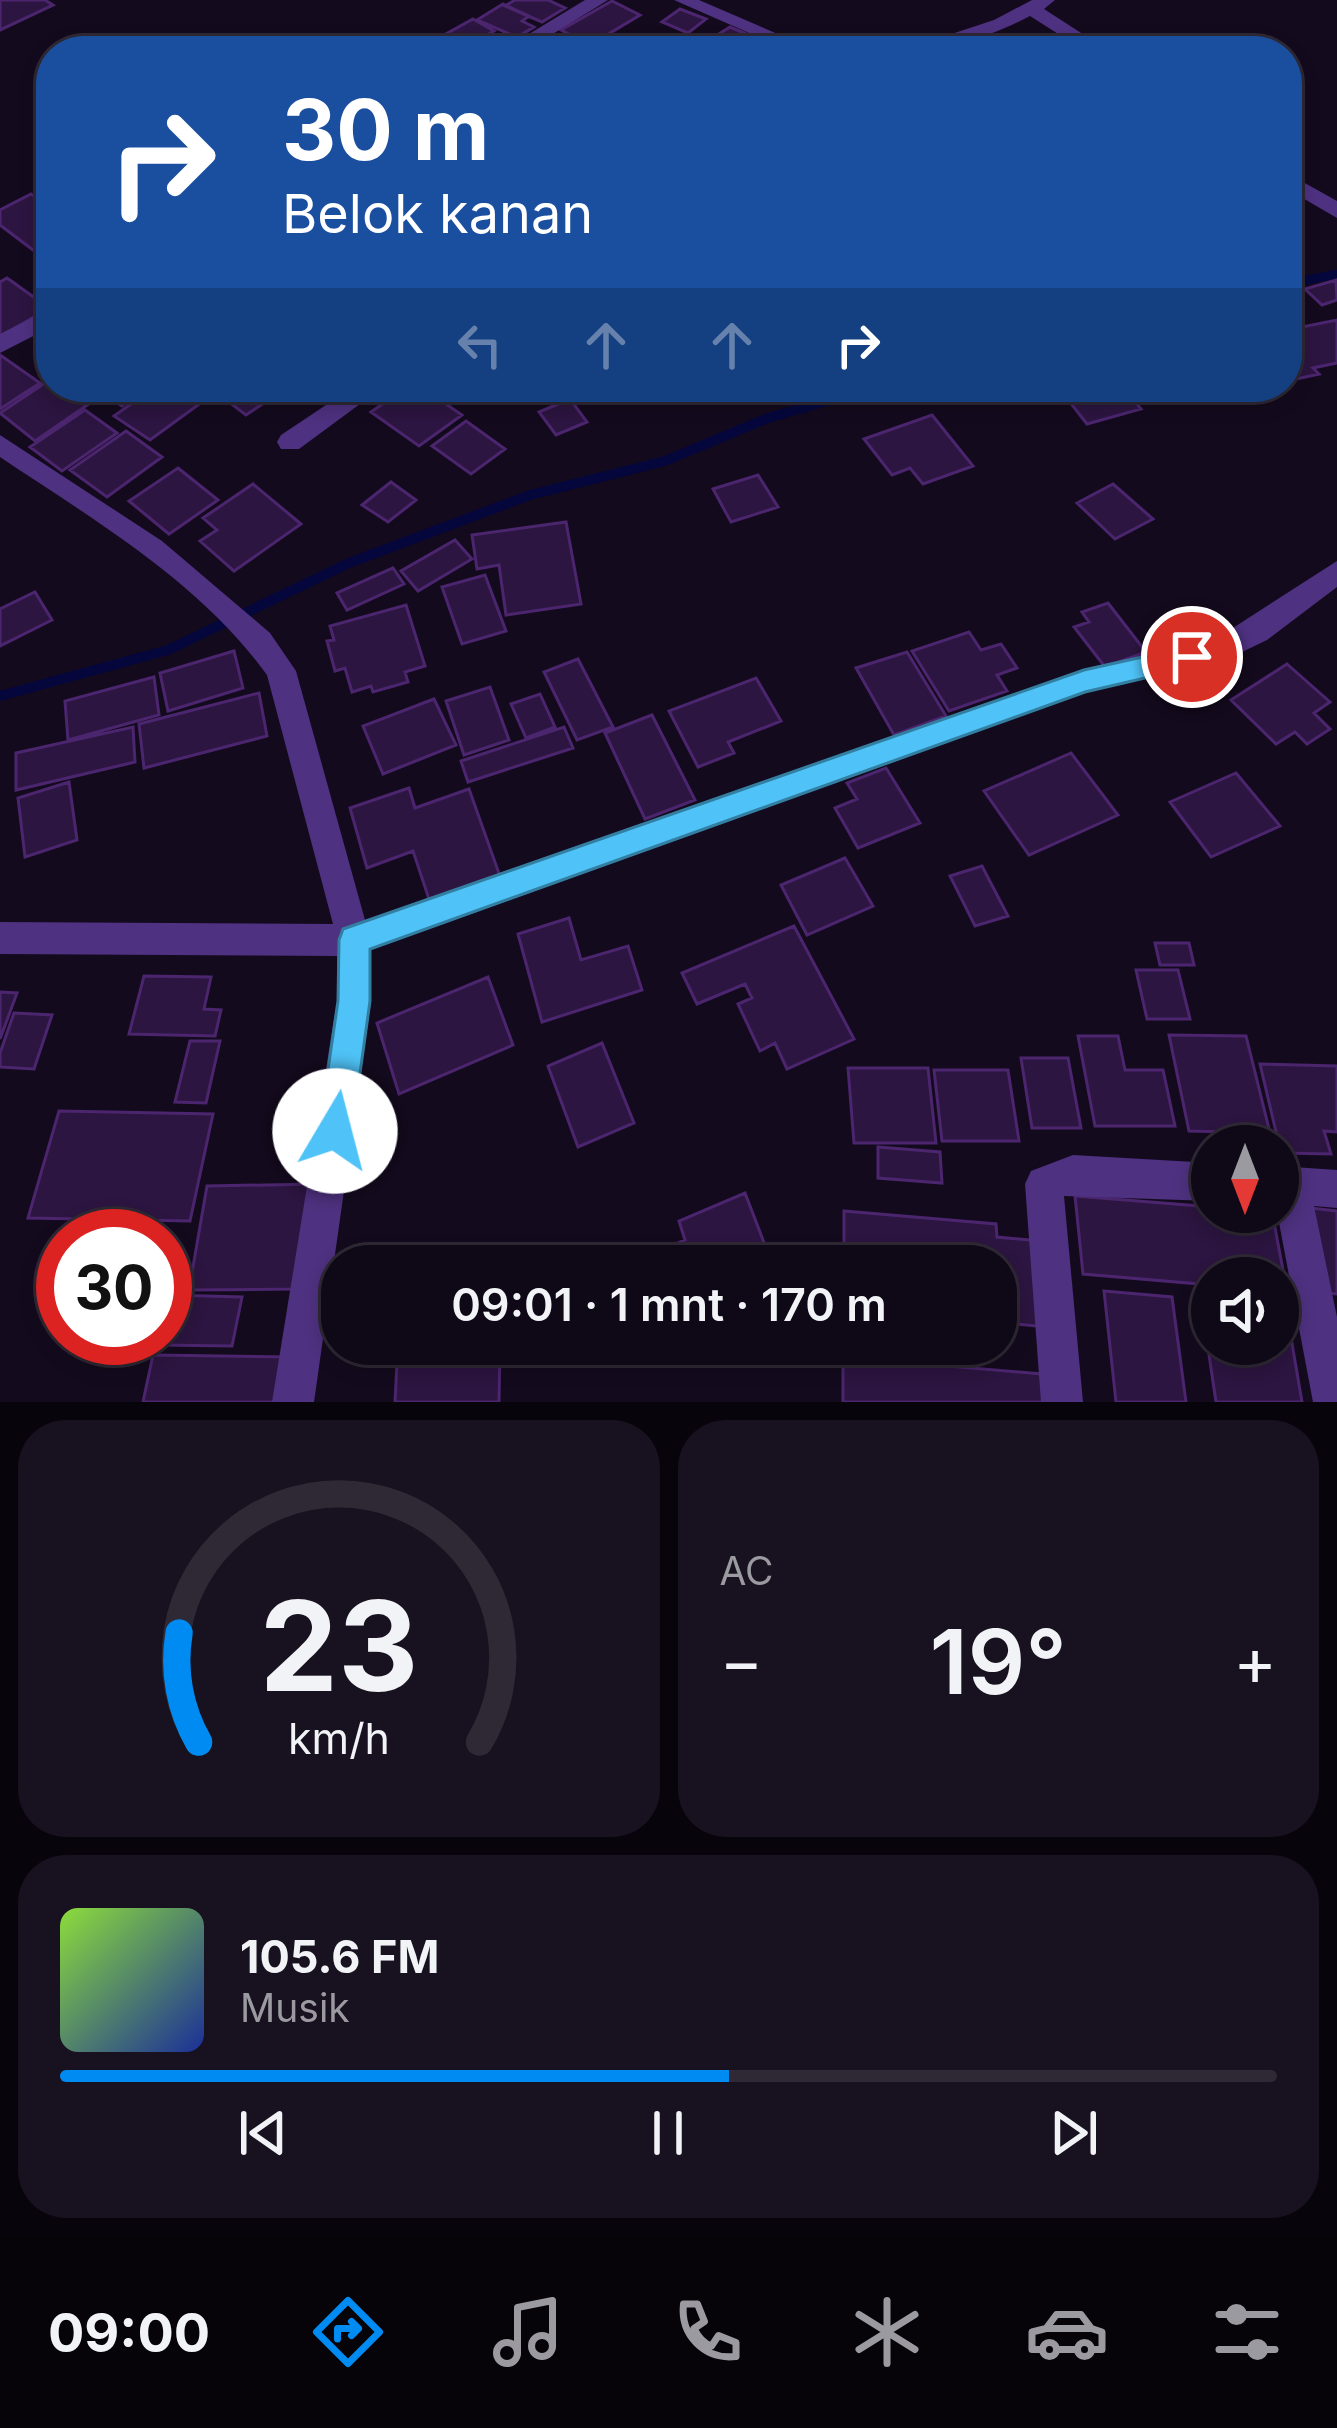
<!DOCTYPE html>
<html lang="id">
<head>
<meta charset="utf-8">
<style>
	body { margin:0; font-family:Inter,sans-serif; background:#18111f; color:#f1f3f6; height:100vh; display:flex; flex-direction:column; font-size:45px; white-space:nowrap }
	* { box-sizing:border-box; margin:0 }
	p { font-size:39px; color:#9b9aa1 }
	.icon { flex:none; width:66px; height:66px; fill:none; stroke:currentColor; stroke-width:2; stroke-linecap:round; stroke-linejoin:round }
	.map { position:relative; height:1402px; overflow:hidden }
	.side { display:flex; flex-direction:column; gap:18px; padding:18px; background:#08040c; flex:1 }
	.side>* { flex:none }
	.guide { position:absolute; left:36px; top:36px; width:1266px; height:366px; border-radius:48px; box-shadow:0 6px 18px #0003,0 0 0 3px #2f2935; background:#1a4fa0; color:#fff; overflow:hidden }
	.needle { width:78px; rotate:180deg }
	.fabs { position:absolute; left:1191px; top:1125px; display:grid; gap:24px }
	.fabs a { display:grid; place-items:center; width:108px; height:108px; border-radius:50%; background:#0f0816; box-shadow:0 6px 18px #0003,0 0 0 3px #2f2935; font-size:60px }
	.speed { position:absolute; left:36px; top:1209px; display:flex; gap:24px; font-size:60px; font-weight:700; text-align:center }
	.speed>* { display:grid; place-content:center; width:156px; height:156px; border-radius:50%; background:#0f0816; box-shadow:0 6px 18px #0003,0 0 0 3px #2f2935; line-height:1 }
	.speed .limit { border:18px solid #d22; background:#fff; color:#111 }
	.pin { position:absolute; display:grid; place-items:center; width:102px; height:102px; color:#fff; margin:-51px; border:6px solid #fff; border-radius:50%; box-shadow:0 3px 12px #0007 }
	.me { position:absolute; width:132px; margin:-66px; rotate:8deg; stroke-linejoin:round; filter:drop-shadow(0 0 9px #0008) }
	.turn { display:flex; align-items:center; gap:42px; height:252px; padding:0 48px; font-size:54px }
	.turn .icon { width:156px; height:156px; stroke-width:2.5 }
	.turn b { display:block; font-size:84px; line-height:102px }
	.lanes { display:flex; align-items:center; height:114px; padding:0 48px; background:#0003; justify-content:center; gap:60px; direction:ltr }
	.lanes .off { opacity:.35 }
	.big { font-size:90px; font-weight:600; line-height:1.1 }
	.side .card { flex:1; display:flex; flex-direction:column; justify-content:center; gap:18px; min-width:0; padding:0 42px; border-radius:48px; background:#18111f }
	.side .dial { align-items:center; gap:0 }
	.dial svg { height:312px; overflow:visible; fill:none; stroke:#2f2935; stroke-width:7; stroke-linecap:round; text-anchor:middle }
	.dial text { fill:#f1f3f6; stroke:none }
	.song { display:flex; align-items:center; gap:36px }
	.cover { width:144px; height:144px; border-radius:18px; background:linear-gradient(135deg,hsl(90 70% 55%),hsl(230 70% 35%)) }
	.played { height:12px; border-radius:6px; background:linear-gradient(90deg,#008bf2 55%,#2f2935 55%) }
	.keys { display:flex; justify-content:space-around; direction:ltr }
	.heat { display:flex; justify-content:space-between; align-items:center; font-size:66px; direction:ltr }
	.side .tiles { flex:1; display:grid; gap:18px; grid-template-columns:1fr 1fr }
	.card:last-child { grid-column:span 2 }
	.trip { position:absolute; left:321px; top:1245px; width:696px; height:120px; border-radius:48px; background:#0f0816; box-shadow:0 6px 18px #0003,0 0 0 3px #2f2935; font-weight:600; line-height:120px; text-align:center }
	.tabs { display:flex; height:192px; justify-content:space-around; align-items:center; background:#060309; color:#9b9aa1 }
	.tabs .icon { width:84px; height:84px }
	.tabs .on { color:#008bf2 }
	.tabs b { font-size:54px; color:#f1f3f6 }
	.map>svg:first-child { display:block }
</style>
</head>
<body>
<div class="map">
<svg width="1337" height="1402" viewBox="0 0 1337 1402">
	<rect width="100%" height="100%" fill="#140a1e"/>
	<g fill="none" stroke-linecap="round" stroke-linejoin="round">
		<path stroke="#05073c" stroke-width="9" d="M1287 284 1337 274"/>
		<path stroke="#05073c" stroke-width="10" d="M0 696 168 650 349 563 530 495 665 461 768 418 875 387"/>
	</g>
	<path fill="#2c1540" stroke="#4b256e" stroke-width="3" d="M0 0H45L53 5 0 30Z
		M515 0H548L565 8 542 22 505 6Z
		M612 1 640 15 590 45 561 30Z
		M503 4 529 16 522 21 534 27 517 37 477 20Z
		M680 9 706 19 688 33 662 22Z
		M473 19 494 31 487 35 509 46 475 51 444 35Z
		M730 27 756 38 736 51H692Z
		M656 35 684 48 631 51Z
		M1052 37 1073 51H1017Z
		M31 194 51 209V251L41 256 0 225V210Z
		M7 278 49 308 0 337V282Z
		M1336 280 1337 300 1322 305 1305 289Z
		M1337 320V363L1313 368 1319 374 1287 381V330Z
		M0 355 40 383 0 409Z
		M51 379V387H73L93 401 35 441 0 413Z
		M91 387H147L122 406Z
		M155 387H180L202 402 150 440 114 416Z
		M235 387H288L246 415 221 396Z
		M407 387H421L462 415 419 446 371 412Z
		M1058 387H1123L1141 409 1087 424Z
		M1198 387H1255L1208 400Z
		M570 399 587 422 556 435 539 412Z
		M85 410 117 433 62 471 30 447Z
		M932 415 973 466 923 484 910 468 892 475 864 439Z
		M466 421 505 449 471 474 432 446Z
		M126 431 162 457 107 497 70 470Z
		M178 468 218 500 169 534 129 501Z
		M758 475 778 507 731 522 713 489Z
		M391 482 416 500 388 522 362 505Z
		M253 484 301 524 234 571 200 541 217 530 203 518Z
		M1113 484 1153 519 1115 539 1077 503Z
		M566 522 581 604 506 615 499 565 477 569 472 535Z
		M455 540 472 559 418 591 401 571Z
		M393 568 404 584 347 610 337 593Z
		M485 575 506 631 462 644 442 587Z
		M35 592 52 620 0 646V609Z
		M1108 603 1146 652 1105 667 1074 627 1089 622 1082 612Z
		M406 605 425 666 405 672 408 682 373 692 371 686 352 692 345 668 335 671 327 641 334 640 330 626Z
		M969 632 981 650 1001 644 1017 668 997 675 1007 691 949 711 912 651Z
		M234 651 243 688 168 711 160 673Z
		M907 652 946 716 894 735 856 668Z
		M578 659 613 727 577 740 544 672Z
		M1287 664 1330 702 1314 713 1330 729 1307 744 1295 732 1276 744 1231 700Z
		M154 677 159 715 68 740 65 701Z
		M756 678 781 721 728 742 734 753 698 767 669 711Z
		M490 687 509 740 464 755 446 701Z
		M259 693 267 736 144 768 139 724Z
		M540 694 555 727 526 738 511 704Z
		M434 699 456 745 383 774 363 726Z
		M652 715 695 800 645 819 605 733Z
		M133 727 135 762 16 790V753Z
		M564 727 573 748 468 782 461 761Z
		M1071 753 1118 815 1029 855 984 791Z
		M886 768 920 823 858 848 835 808 857 799 847 783Z
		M1236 773 1280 826 1211 857 1170 802Z
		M69 782 77 840 25 857 18 798Z
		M409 788 415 808 469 789 501 879 431 905 413 851 367 868 350 808Z
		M845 858 873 906 807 935 781 885Z
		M982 866 1008 916 975 926 950 876Z
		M569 918 581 960 628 946 642 990 542 1022 518 934Z
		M794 926 854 1039 787 1069 775 1043 760 1051 738 1004 752 998 745 984 697 1004 682 973Z
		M1155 943H1189L1194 965H1160Z
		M1136 970H1178L1190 1019H1147Z
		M144 976 211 977 204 1009 221 1010 215 1036 129 1034Z
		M488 977 513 1045 399 1094 377 1023Z
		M0 992 17 993 0 1039Z
		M14 1013 52 1015 34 1069 0 1067V1053Z
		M1169 1035 1246 1036 1270 1133 1189 1131Z
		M1078 1036H1118L1125 1070H1163L1175 1126H1095Z
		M190 1041H220L206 1103 175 1102Z
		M602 1043 634 1123 578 1147 548 1066Z
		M1021 1058H1068L1081 1128H1032Z
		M1260 1064 1337 1066V1132L1324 1131 1331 1154 1281 1153Z
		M848 1068H928L936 1143H854Z
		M934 1070H1008L1019 1141H942Z
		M59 1111 213 1114 190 1221 28 1218Z
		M878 1147 940 1152 942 1183 878 1178Z
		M315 1184 300 1289 189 1290 207 1186Z
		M745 1193 773 1266H673L666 1248 685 1240 679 1221Z
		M1075 1196 1212 1207V1212H1272L1287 1291 1278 1290V1278H1212V1285L1083 1274Z
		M1302 1207 1337 1211V1294L1318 1292Z
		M844 1211 996 1224 997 1237 1040 1241 1048 1327 996 1322V1266H844Z
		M1104 1291 1172 1297 1186 1402H1116Z
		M169 1295 242 1297 232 1346 158 1345 159 1338H165Z
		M1201 1301 1212 1302V1344H1278V1307L1286 1308 1302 1402H1216Z
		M423 1344H500L499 1402H395L397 1363 423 1361Z
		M153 1355 292 1357 285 1402H143Z
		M843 1357 1053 1375 1055 1402H843Z"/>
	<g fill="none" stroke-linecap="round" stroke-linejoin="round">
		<path fill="#4e3180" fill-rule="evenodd" d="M585 0H608L525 51H501Z
			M674 0H699L817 51H790Z
			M1032 0H1055L1044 9 1109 51H1085L1030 16C991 37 944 51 900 51L994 20Z
			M1287 173 1337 201V218L1287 189Z
			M51 308V327L0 353V334Z
			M183 387H213L221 396 208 405Z
			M353 387H383L299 449H281L277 442 281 435Z
			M0 435 162 541 270 633 296 671 365 920 1084 669 1222 635 1337 561V587L1267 640 1238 654 1085 693 371 950V1001L314 1402H272L337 1001V956L0 954V922L333 924 267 675C200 582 94 520 0 457Z
			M1073 1155 1212 1163V1201L1064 1196 1083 1402H1041L1025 1184 1031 1171Z
			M1278 1166 1337 1170V1208L1314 1206 1337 1317V1402H1313L1277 1212Z"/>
	</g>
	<path fill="#4fc3f7" stroke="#337fa1" stroke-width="3" d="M1192 646 1201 649 1205 657 1201 665 1085 692 370 949V1001L352 1131 347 1143 335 1148 324 1143 319 1131 338 1001 339 940 343 929 1084 670Z"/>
</svg>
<div class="fabs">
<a><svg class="needle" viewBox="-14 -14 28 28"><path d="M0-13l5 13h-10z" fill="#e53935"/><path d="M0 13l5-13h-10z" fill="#9b9aa1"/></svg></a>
<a><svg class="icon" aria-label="sound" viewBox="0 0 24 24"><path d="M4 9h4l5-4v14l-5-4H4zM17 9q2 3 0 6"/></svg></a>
</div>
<div class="speed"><div class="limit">30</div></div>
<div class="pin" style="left:1192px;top:657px;background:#d93025"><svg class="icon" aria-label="arrive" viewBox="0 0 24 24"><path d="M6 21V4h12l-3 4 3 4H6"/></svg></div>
<svg class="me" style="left:335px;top:1131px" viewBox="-20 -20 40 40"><circle r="19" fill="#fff"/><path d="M0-13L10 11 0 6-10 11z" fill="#4fc3f7"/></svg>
<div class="trip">09:01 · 1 mnt · 170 m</div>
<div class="guide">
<div class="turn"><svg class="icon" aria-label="right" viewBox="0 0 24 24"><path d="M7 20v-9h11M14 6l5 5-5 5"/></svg><div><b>30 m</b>Belok kanan</div></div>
<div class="lanes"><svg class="icon off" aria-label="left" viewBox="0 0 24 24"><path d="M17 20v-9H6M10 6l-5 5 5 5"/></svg><svg class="icon off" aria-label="ahead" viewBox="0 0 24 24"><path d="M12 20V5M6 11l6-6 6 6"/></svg><svg class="icon off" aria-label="ahead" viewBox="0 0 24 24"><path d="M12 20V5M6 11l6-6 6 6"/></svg><svg class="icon" aria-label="right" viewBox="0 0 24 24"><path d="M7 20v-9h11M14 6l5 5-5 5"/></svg></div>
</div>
</div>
<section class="side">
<div class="tiles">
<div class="card dial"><svg viewBox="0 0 100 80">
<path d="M14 69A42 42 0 1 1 86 69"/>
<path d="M14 69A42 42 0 0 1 9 41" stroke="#008bf2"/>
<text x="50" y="56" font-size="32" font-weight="700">23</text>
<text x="50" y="72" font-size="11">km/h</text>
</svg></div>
<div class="card"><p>AC</p>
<div class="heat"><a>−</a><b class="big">19°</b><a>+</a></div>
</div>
<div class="card">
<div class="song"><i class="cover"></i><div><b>105.6 FM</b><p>Musik</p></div></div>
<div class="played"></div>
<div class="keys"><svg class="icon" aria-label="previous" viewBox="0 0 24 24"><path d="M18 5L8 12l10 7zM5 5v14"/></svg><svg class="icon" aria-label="pause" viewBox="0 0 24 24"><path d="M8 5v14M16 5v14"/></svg><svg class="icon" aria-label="next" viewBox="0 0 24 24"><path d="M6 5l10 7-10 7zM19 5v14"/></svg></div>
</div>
</div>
</section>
<nav class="tabs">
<b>09:00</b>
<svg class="icon on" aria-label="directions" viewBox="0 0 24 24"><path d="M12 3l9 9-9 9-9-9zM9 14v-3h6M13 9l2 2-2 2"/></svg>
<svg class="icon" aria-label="music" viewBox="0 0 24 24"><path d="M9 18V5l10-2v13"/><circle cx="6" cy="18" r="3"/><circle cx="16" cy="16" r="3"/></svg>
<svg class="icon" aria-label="phone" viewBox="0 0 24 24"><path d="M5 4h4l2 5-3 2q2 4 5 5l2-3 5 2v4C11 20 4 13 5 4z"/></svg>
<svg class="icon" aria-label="climate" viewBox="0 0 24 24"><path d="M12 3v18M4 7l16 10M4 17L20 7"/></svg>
<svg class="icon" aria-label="car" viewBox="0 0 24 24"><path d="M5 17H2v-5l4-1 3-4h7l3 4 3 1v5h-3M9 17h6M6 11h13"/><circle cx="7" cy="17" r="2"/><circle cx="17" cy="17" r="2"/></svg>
<svg class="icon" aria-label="filters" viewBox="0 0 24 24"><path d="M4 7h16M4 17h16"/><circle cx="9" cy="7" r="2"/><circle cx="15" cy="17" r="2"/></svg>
</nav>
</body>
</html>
